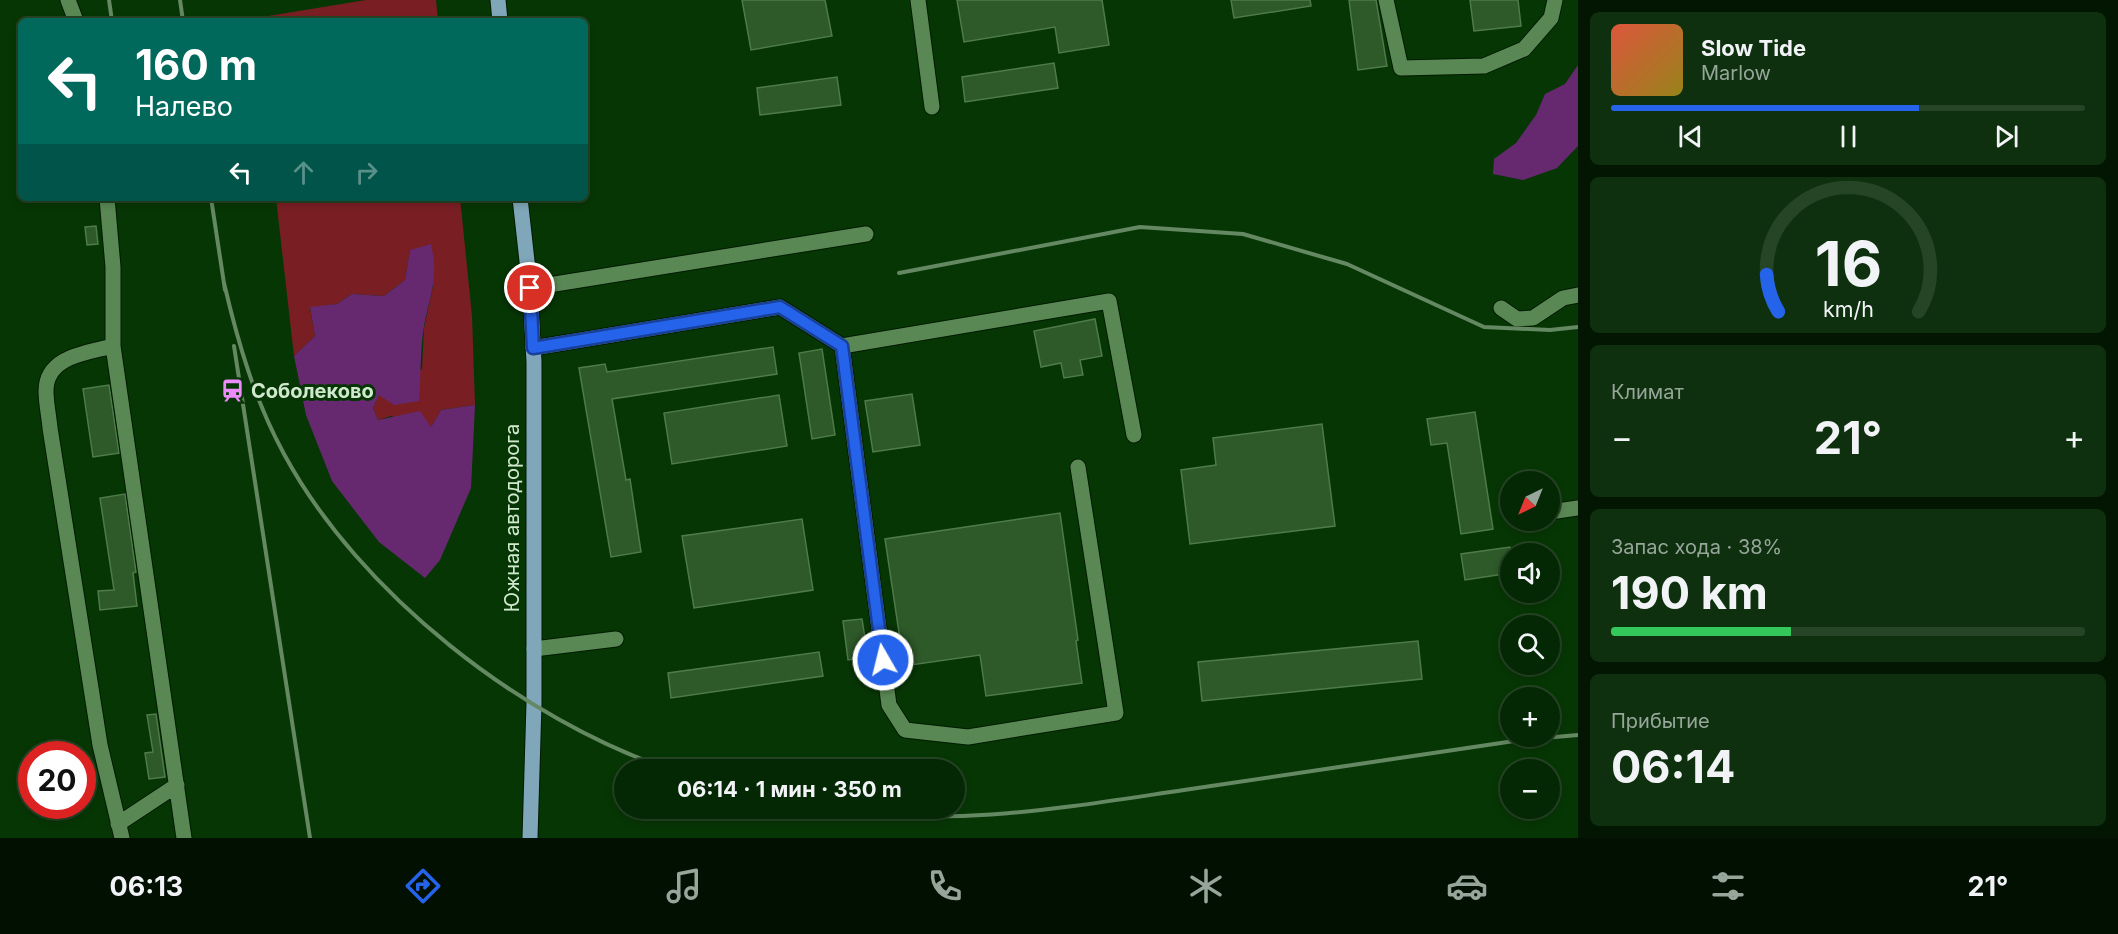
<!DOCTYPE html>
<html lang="ru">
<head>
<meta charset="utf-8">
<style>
	body { margin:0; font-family:Inter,sans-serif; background:#0e300e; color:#f1f3f6; height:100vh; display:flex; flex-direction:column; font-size:22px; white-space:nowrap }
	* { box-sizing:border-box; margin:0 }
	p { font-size:20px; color:#97a69a }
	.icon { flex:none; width:33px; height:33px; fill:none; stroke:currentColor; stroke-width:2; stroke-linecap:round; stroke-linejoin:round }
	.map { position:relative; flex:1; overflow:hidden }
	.details { display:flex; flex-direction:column; gap:12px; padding:12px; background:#031602; width:540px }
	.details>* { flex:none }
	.hud { position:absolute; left:18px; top:18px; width:570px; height:183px; border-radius:9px; box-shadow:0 3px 9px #0003,0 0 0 2px #264426; background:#00695c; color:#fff; overflow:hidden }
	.needle { width:39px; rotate:223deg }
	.fabs { position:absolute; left:1500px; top:471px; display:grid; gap:12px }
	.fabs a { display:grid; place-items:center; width:60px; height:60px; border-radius:50%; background:#052804; box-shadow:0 3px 9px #0003,0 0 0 2px #264426; font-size:30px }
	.speed { position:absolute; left:18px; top:741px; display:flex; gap:12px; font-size:30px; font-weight:700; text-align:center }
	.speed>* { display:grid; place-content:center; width:78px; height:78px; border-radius:50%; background:#052804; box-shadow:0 3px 9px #0003,0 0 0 2px #264426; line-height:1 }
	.speed .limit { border:9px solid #d22; background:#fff; color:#111 }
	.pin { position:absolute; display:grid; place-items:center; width:51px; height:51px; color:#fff; margin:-26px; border:3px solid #fff; border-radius:50%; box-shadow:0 2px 6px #0007 }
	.me { position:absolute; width:66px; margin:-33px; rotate:352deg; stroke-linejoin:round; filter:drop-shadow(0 0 4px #0008) }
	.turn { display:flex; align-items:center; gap:21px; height:126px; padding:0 18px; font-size:27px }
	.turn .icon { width:78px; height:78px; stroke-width:2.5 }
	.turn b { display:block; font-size:42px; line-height:51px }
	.lanes { display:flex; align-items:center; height:57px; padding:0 18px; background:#0003; justify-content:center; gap:30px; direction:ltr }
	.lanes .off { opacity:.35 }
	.big { font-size:45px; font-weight:700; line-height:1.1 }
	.details .widget { flex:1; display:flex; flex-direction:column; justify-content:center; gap:9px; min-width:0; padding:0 21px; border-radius:9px; background:#0e300e }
	.details .dial { align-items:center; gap:0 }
	.dial svg { height:156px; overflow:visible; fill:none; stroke:#264426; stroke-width:7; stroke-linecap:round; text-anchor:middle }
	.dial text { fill:#f1f3f6; stroke:none }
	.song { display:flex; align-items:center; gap:18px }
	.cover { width:72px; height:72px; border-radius:9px; background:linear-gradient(135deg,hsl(10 70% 55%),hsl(50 70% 35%)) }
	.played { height:6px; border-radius:3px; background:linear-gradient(90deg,#2563eb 65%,#264426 65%) }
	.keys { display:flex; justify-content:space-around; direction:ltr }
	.heat { display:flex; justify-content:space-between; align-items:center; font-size:33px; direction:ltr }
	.charge { height:9px; border-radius:4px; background:linear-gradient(90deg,#34c759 38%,#264426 0) }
	.trip { position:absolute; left:614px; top:759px; width:351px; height:60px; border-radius:30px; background:#052804; box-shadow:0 3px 9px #0003,0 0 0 2px #264426; font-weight:700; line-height:60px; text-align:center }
	.menu { display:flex; height:96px; justify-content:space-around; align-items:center; background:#021002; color:#97a69a }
	.menu .icon { width:42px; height:42px }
	.menu .current { color:#2563eb }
	.menu b { font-size:27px; color:#f1f3f6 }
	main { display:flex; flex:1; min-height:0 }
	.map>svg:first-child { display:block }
</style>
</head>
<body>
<main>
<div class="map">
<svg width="1578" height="838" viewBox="0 0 1578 838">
	<rect width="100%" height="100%" fill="#073605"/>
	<path fill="#791f24" d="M366 0H436L438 21H256V18Z
		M276 198H460L472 316 475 405 441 410 431 427 391 416 378 420 373 408 379 395 422 369 424 328 433 286 410 250 405 280 384 296 352 294 337 304 310 308 315 336 294 356Z"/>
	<path fill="#66296f" d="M1578 65V146L1557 168 1523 180 1493 174 1494 159 1516 143 1536 115 1545 94 1565 84Z
		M431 244C439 279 430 294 424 326 420 350 421 376 419 401L394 405 379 395 373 408 378 420 420 411 431 427 441 410 475 405 471 488 440 560 425 578 379 542 332 481 306 415 294 356 315 336 310 307 337 304 352 294 384 296 405 280 410 250Z"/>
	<path fill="#2e5929" stroke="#4e7b49" stroke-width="1.5" d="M742 0H825L832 36 751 50Z
		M957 0H1102L1109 45 1059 53 1055 27 964 42Z
		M1231 0H1310L1311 6 1234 18Z
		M1349 0H1376L1387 66 1358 70Z
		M1470 0H1518L1521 26 1474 31Z
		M1054 63 1058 88 965 102 962 77Z
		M837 77 841 105 760 115 757 88Z
		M96 226 98 244 87 245 85 227Z
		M1095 319 1102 356 1080 360 1083 375 1064 378 1061 363 1041 367 1034 331Z
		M773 347 777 374 612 399 626 480 630 479 641 552 611 557 579 368 605 364 607 372Z
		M822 349 835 435 812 439 799 353Z
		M109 385 119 453 93 457 83 389Z
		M912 394 920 445 873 452 865 401Z
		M779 395 787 446 672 464 664 413Z
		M1475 412 1493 529 1461 534 1447 443 1431 445 1427 419Z
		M1322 424 1335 526 1190 544 1181 470 1216 465 1213 438Z
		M125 494 136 572 133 573 137 606 100 610 98 591 114 590 100 498Z
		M1060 513 1078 640 1076 641 1082 683 986 696 980 655 904 666 885 539Z
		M802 519 813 590 694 608 682 536Z
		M1510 547V573L1465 580 1461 554Z
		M862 619 868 657 848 660 843 621Z
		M1418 641 1422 679 1202 701 1198 662Z
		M819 652 823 676 671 698 668 673Z
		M156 714 165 777 149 779 145 753 153 752 147 715Z"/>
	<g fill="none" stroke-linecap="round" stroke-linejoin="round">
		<defs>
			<path id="minor" d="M68 0 76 21
				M918 0 932 107
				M1386 0 1401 68 1484 66 1524 49 1551 18 1555 0
				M107 198 113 267V346L184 838
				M530 288 866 234
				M1501 308 1517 319 1533 318 1563 298 1578 295
				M113 346C87 353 46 356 46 391 46 403 49 416 50 428L100 745 122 838
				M842 346 889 705 905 730 968 737 1116 713 1078 467
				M533 348 780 307 842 346 1109 301 1134 435
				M1550 512 1578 508
				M534 649 616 639
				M118 824 177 785"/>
			<path id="major" d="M498 0 500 21
				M520 198 530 288 534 362V703L530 838"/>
		</defs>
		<use href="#minor" stroke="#001b00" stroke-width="17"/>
		<use href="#major" stroke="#001b00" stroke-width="17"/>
		<use href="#minor" stroke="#5a8855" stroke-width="15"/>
		<use href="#major" stroke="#7fa7b9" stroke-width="15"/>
		<path stroke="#648862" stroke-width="4" d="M109 0 112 21
			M180 0 183 21
			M211 198 225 290
			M899 273 1140 227 1243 234 1347 264 1484 327 1550 330 1578 327
			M224 283C238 343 255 401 284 454 359 593 522 720 671 770
			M234 346 310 838
			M831 808C948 829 1068 807 1184 790 1296 773 1409 757 1521 740L1578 735"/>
	</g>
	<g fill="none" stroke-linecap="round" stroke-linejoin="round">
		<defs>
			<path id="route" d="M530 288 533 348 780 307 842 346 883 660"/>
		</defs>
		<use href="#route" stroke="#184099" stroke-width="15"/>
		<use href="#route" stroke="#2563eb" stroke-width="10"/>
	</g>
	<defs>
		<symbol id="station-bare" viewBox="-9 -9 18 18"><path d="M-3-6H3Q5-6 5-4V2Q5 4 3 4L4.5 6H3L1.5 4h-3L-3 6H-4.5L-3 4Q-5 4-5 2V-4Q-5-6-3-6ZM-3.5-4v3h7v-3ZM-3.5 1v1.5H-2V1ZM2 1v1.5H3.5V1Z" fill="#ec8cfb" stroke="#073605" stroke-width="2.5" paint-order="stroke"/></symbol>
	</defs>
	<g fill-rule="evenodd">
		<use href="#station-bare" x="216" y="374" width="33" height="33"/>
	</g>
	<g text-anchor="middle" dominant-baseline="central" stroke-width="6" stroke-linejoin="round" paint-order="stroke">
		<g font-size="20" font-weight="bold" fill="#d0e8cd" stroke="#073605" text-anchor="start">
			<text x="251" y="391">Соболеково</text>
		</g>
		<g font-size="20" fill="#d0e8cd" stroke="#073605">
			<text transform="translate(512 518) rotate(-90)">Южная автодорога</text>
		</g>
	</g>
</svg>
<div class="fabs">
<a><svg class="needle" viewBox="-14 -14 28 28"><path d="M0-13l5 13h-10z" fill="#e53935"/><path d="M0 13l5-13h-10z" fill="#97a69a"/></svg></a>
<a><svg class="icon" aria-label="sound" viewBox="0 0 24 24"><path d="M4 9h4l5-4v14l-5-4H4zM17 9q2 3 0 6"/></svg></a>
<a><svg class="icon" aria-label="search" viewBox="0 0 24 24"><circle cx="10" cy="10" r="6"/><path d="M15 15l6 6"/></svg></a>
<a>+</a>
<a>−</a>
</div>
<div class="speed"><div class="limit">20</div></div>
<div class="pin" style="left:530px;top:288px;background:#d93025"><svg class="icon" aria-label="arrive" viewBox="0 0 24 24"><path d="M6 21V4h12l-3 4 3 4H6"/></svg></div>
<svg class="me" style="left:883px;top:660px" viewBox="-20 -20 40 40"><circle r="17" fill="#2563eb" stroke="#fff" stroke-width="3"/><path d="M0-11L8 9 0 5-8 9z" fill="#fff"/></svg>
<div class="trip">06:14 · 1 мин · 350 m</div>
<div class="hud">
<div class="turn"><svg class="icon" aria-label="left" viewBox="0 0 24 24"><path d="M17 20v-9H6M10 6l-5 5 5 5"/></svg><div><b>160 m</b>Налево</div></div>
<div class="lanes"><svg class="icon" aria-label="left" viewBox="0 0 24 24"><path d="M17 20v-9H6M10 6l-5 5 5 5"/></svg><svg class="icon off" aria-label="ahead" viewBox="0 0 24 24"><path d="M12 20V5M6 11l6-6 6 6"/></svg><svg class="icon off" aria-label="right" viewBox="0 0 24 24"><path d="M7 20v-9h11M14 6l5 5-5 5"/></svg></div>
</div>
</div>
<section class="details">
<div class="widget">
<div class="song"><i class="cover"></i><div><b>Slow Tide</b><p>Marlow</p></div></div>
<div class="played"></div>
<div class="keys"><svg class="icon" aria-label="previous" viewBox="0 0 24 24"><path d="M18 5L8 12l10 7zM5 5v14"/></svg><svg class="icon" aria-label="pause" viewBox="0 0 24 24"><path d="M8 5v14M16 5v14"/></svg><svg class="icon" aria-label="next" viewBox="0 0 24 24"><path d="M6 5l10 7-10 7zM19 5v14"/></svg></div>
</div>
<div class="widget dial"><svg viewBox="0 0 100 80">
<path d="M14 69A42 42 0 1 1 86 69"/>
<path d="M14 69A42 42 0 0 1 8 50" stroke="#2563eb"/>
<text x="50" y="56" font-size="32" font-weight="700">16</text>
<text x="50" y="72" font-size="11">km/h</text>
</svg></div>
<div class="widget"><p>Климат</p>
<div class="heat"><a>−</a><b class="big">21°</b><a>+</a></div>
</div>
<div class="widget"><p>Запас хода · 38%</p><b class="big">190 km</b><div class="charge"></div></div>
<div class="widget"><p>Прибытие</p><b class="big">06:14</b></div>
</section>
</main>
<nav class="menu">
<b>06:13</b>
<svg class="icon current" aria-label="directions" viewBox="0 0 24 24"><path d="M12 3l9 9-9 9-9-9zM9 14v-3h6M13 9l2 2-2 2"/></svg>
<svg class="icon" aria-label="music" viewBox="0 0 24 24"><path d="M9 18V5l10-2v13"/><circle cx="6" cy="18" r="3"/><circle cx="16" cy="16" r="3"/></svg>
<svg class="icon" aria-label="phone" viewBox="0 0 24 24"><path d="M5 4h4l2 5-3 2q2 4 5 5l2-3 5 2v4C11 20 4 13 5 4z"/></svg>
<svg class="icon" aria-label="climate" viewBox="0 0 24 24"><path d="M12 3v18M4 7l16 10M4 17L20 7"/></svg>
<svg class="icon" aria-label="car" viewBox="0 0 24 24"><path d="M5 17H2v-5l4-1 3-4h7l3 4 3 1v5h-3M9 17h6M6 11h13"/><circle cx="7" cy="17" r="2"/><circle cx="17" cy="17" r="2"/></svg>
<svg class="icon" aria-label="filters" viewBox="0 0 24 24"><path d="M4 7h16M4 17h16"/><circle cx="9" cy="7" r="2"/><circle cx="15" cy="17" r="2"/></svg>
<b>21°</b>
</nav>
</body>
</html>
